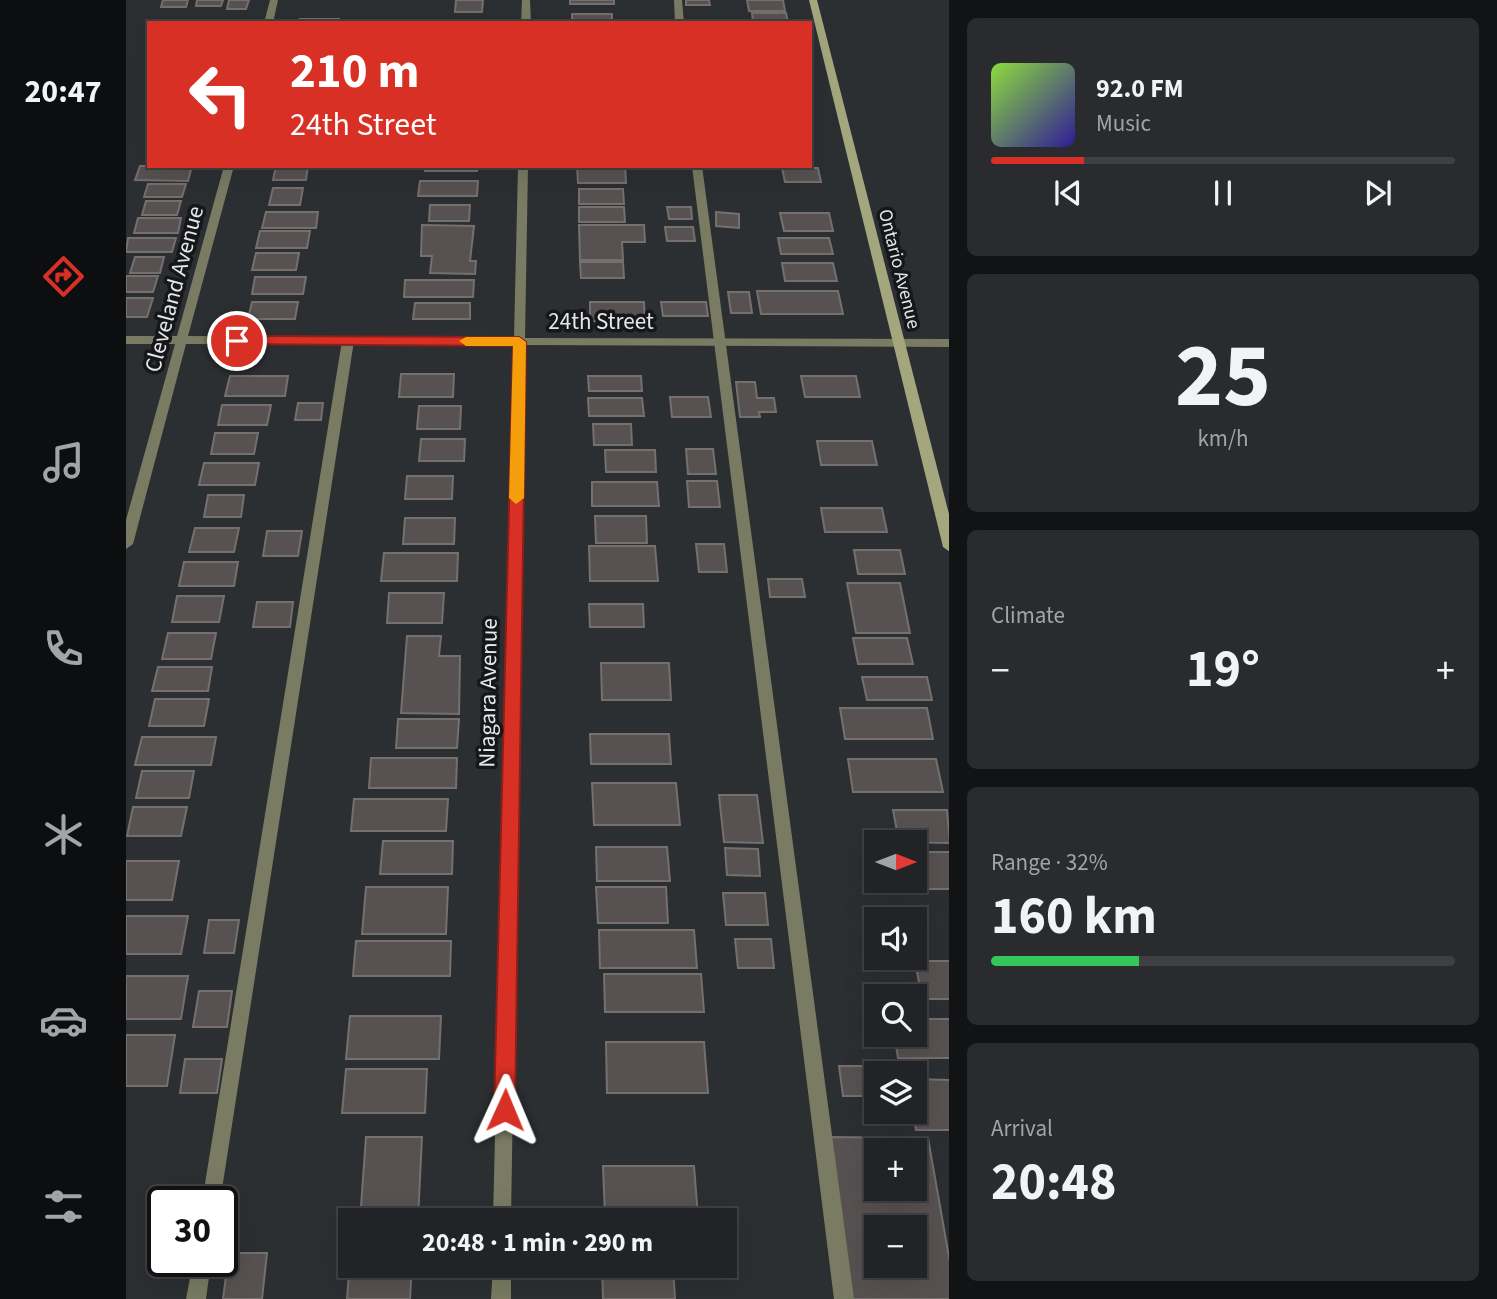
<!DOCTYPE html>
<html lang="en">
<head>
<meta charset="utf-8">
<style>
	body { margin:0; font-family:"Source Sans 3",sans-serif; background:#292b2e; color:#f1f3f6; height:100vh; display:flex; flex-direction:column; font-size:26px; white-space:nowrap }
	* { box-sizing:border-box; margin:0 }
	p { font-size:23px; color:#a2a4a7 }
	.icon { flex:none; width:38px; height:38px; fill:none; stroke:currentColor; stroke-width:2; stroke-linecap:round; stroke-linejoin:round }
	.map { position:relative; flex:1; overflow:hidden }
	.panel { display:flex; flex-direction:column; gap:18px; padding:18px; background:#121315; width:548px }
	.panel>* { flex:none }
	.hud { position:absolute; left:21px; top:21px; width:665px; height:147px; border-radius:0px; box-shadow:0 7px 28px #0002,0 0 0 2px #3e4043; background:#d93025; color:#fff; overflow:hidden }
	.needle { width:46px; rotate:90deg }
	.fabs { position:absolute; left:738px; top:830px; display:grid; gap:14px }
	.fabs a { display:grid; place-items:center; width:63px; height:63px; border-radius:0px; background:#212326; box-shadow:0 7px 28px #0002,0 0 0 2px #3e4043; font-size:35px }
	.speed { position:absolute; left:21px; top:1186px; display:flex; gap:14px; font-size:35px; font-weight:700; text-align:center }
	.speed>* { display:grid; place-content:center; width:91px; height:91px; border-radius:50%; background:#212326; box-shadow:0 7px 28px #0002,0 0 0 2px #3e4043; line-height:1 }
	.speed .limit { border:4px solid #111; border-radius:10px; background:#fff; color:#111 }
	.pin { position:absolute; display:grid; place-items:center; width:60px; height:60px; color:#fff; margin:-30px; border:4px solid #fff; border-radius:50%; box-shadow:0 2px 7px #0007 }
	.me { position:absolute; width:77px; margin:-38px; rotate:1deg; stroke-linejoin:round; filter:drop-shadow(0 0 5px #0008) }
	.turn { display:flex; align-items:center; gap:24px; height:147px; padding:0 28px; font-size:32px }
	.turn .icon { width:91px; height:91px; stroke-width:2.5 }
	.turn b { display:block; font-size:49px; line-height:60px }
	.big { font-size:52px; font-weight:700; line-height:1.1 }
	.panel .card { flex:1; display:flex; flex-direction:column; justify-content:center; gap:10px; min-width:0; padding:0 24px; border-radius:10px; background:#292b2e }
	.panel .dial { align-items:center; gap:0 }
	.dial b { font-size:91px; line-height:1 }
	.song { display:flex; align-items:center; gap:21px }
	.cover { width:84px; height:84px; border-radius:10px; background:linear-gradient(135deg,hsl(90 70% 55%),hsl(250 70% 35%)) }
	.played { height:7px; border-radius:4px; background:linear-gradient(90deg,#d93025 20%,#3e4043 20%) }
	.keys { display:flex; justify-content:space-around; direction:ltr }
	.heat { display:flex; justify-content:space-between; align-items:center; font-size:38px; direction:ltr }
	.charge { height:10px; border-radius:5px; background:linear-gradient(90deg,#34c759 32%,#3e4043 0) }
	.trip { position:absolute; left:212px; top:1208px; width:399px; height:70px; border-radius:0px; background:#212326; box-shadow:0 7px 28px #0002,0 0 0 2px #3e4043; font-weight:700; line-height:70px; text-align:center }
	main { display:flex; flex:1; min-height:0 }
	.dock { display:flex; flex-direction:column; width:126px; justify-content:space-around; align-items:center; background:#0d0e0f; color:#a2a4a7 }
	.dock .icon { width:49px; height:49px }
	.dock .on { color:#d93025 }
	.dock b { font-size:32px; color:#f1f3f6 }
	.map>svg:first-child { display:block }
</style>
</head>
<body>
<main>
<nav class="dock">
<b>20:47</b>
<svg class="icon on" aria-label="directions" viewBox="0 0 24 24"><path d="M12 3l9 9-9 9-9-9zM9 14v-3h6M13 9l2 2-2 2"/></svg>
<svg class="icon" aria-label="music" viewBox="0 0 24 24"><path d="M9 18V5l10-2v13"/><circle cx="6" cy="18" r="3"/><circle cx="16" cy="16" r="3"/></svg>
<svg class="icon" aria-label="phone" viewBox="0 0 24 24"><path d="M5 4h4l2 5-3 2q2 4 5 5l2-3 5 2v4C11 20 4 13 5 4z"/></svg>
<svg class="icon" aria-label="climate" viewBox="0 0 24 24"><path d="M12 3v18M4 7l16 10M4 17L20 7"/></svg>
<svg class="icon" aria-label="car" viewBox="0 0 24 24"><path d="M5 17H2v-5l4-1 3-4h7l3 4 3 1v5h-3M9 17h6M6 11h13"/><circle cx="7" cy="17" r="2"/><circle cx="17" cy="17" r="2"/></svg>
<svg class="icon" aria-label="filters" viewBox="0 0 24 24"><path d="M4 7h16M4 17h16"/><circle cx="9" cy="7" r="2"/><circle cx="15" cy="17" r="2"/></svg>
</nav>
<div class="map">
<svg width="824" height="1299" viewBox="0 0 824 1299">
	<rect width="100%" height="100%" fill="#2c2f32"/>
	<path fill="#575251" stroke="#756f6e" stroke-width="2" fill-rule="evenodd" d="M37 0H62L60 7H35Z
		M71 0H97L95 6H70Z
		M103 0H123L120 9H101Z
		M330 0H357L356 12H329Z
		M444 0H488V4H444Z
		M560 0H583L584 5H560Z
		M621 0H657L659 11H623Z
		M626 13H660L662 23H627Z
		M446 14H486V23H446Z
		M174 19H213V23H174Z
		M14 166H66L62 181 9 180Z
		M150 166H182L180 180H147Z
		M299 166H351V171H299Z
		M451 166H499L500 183H452Z
		M656 168H692L695 182H659Z
		M294 181H352L351 196H292Z
		M22 184H60L56 197H18Z
		M147 188H177L174 205H143Z
		M453 189H497L498 204H453Z
		M20 201H55L51 215H16Z
		M304 205H344L343 221H303Z
		M453 207H498L499 222H453Z
		M541 207H565L566 219H543Z
		M140 212H192L190 228H136Z
		M590 212 613 214V228L590 226Z
		M654 213H703L707 231H658Z
		M12 218H55L52 233H8Z
		M296 225 348 226 344 261H350L349 274 304 273 306 256H295Z
		M453 225H518L519 242H496L497 260H454Z
		M539 227H567L569 241H541Z
		M134 231H184L181 248H130Z
		M2 238H50L46 252H0Z
		M652 238H703L707 254H655Z
		M130 253H173L170 270H126Z
		M9 257H38L34 273H4Z
		M454 262H497L498 278H455Z
		M656 263H707L711 281H659Z
		M0 276H32L27 292H0Z
		M129 277H180L177 294H126Z
		M279 280H348L347 297H278Z
		M631 291H712L717 314H635Z
		M602 292H623L626 313H605Z
		M0 298H27L21 317H0Z
		M126 302H172L169 319H122Z
		M464 302H518L519 321H464Z
		M535 302H580L582 316H537Z
		M289 303H344V319H287Z
		M275 374H328L327 397H273Z
		M104 376H162L159 396H99Z
		M462 376H515L516 391H463Z
		M675 376H730L734 397H679Z
		M610 382H629L631 398H648L650 412H633L634 417H614Z
		M544 397H582L585 417H546Z
		M462 398H516L518 416H463Z
		M172 403H197L195 420H169Z
		M96 405H145L141 425H92Z
		M293 406H335L334 429H291Z
		M467 424H505L506 445H468Z
		M89 433H132L128 454H85Z
		M295 439H339L338 461H293Z
		M691 441H746L751 465H695Z
		M560 449H587L590 474H562Z
		M479 450H529L530 472H480Z
		M78 463H133L129 485H73Z
		M281 476H327L326 499H279Z
		M561 481H591L594 507H563Z
		M466 482H531L533 506H466Z
		M82 495H118L115 517H78Z
		M695 508H756L761 532H699Z
		M469 516H520L521 543H470Z
		M279 518H329L328 544H277Z
		M69 528H113L108 552H63Z
		M141 531H176L172 556H137Z
		M570 544H598L601 572H573Z
		M463 546H529L532 581H464Z
		M728 550H774L779 574H732Z
		M258 553H332L331 581H255Z
		M58 562H112L108 586H53Z
		M642 579H676L679 597H644Z
		M721 583H774L784 633H730Z
		M263 593H318L316 623H261Z
		M51 596H98L93 622H46Z
		M131 602H167L164 627H127Z
		M463 604H517L518 627H464Z
		M42 633H90L85 659H36Z
		M281 636H315L313 656H334L333 714 275 713Z
		M727 638H781L787 664H732Z
		M475 663H543L545 700H476Z
		M32 667H86L82 691H26Z
		M736 677H801L806 700H741Z
		M29 699H83L78 726H23Z
		M714 708H801L807 739H719Z
		M272 719H333L331 748H270Z
		M464 734H543L545 764H465Z
		M16 737H90L85 765H9Z
		M245 758H331L330 788H243Z
		M722 759H810L817 792H727Z
		M16 771H68L63 798H10Z
		M466 783H550L554 825H468Z
		M593 795H631L637 843 598 842Z
		M228 799H322L320 831H225Z
		M7 807H61L55 836H1Z
		M767 810H821L824 843 773 842Z
		M257 841H327L326 874H254Z
		M470 847H541L544 881H471Z
		M599 848 632 849 634 876 601 875Z
		M740 852H751V880H789V852H824V889H746Z
		M0 861H53L46 900H0Z
		M240 887H322L320 934H236Z
		M470 887H540L542 923H472Z
		M597 893H639L642 925H600Z
		M0 916H62L55 954H0Z
		M83 920H113L108 953H78Z
		M473 930H568L571 968H474Z
		M609 939H645L648 968H612Z
		M230 941H325L324 976H227Z
		M789 961H824V999H796Z
		M478 974H575L578 1012H479Z
		M0 976H62L55 1019H0Z
		M73 991H106L101 1027H67Z
		M224 1016H315L313 1059H220Z
		M789 1019H824V1058H772L768 1034H789Z
		M0 1035H49L41 1086H0Z
		M480 1042H578L582 1093H481Z
		M59 1059H96L91 1093H54Z
		M713 1066H752L751 1096H717Z
		M220 1069H301L299 1113H216Z
		M789 1079 824 1080V1130H790L787 1111Z
		M240 1137H296L292 1220H234Z
		M704 1137 802 1138 824 1263V1299H723ZM751 1150H789V1188H751ZM751 1227H789V1265H751Z
		M477 1166H568L572 1217H479Z
		M103 1253H141L136 1299H97Z
		M224 1259V1265H286L284 1299H221Z
		M476 1265H547L549 1299H477Z"/>
	<g fill="none" stroke-linecap="round" stroke-linejoin="round">
		<path fill="#797c62" fill-rule="evenodd" d="M548 0H556L558 23H549Z
			M566 166H576L728 1299H708Z
			M222 337 228 341 94 1202H76L216 341Z
			M67 1262H85L80 1299H60Z"/>
		<path fill="#797c62" fill-rule="evenodd" d="M144 0H152L147 23H138Z
			M396 0H404L405 23H395Z
			M98 166H108L62 336 388 338 392 166H402L399 338 824 339V347L399 345 385 1220H367L388 345 60 344 7 544 0 549V520L49 344H0V336H51Z
			M367 1265H385V1299H365Z"/>
		<path fill="#a4a77e" fill-rule="evenodd" d="M683 0H691L824 518V552L817 547Z"/>
	</g>
	<path fill="#d93025" stroke="#8d1f18" stroke-width="2" d="M111 336 393 337 400 342 389 1110 386 1117 379 1120 371 1117 368 1110 387 346 106 344V338Z"/>
	<path fill="#f59e0b" d="M393 337 400 342 398 498 390 504 383 498 387 346H340L333 341 340 337Z"/>
	<g text-anchor="middle" dominant-baseline="central" stroke-width="7" stroke-linejoin="round" paint-order="stroke">
		<g font-size="19" fill="#e6e7ea" stroke="#161718">
			<text transform="translate(773 269) rotate(76)">Ontario Avenue</text>
		</g>
		<g font-size="23" fill="#e6e7ea" stroke="#161718">
			<text transform="translate(48 289) rotate(-75)">Cleveland Avenue</text>
			<text x="475" y="321">24th Street</text>
			<text transform="translate(362 693) rotate(-89)">Niagara Avenue</text>
		</g>
	</g>
</svg>
<div class="fabs">
<a><svg class="needle" viewBox="-14 -14 28 28"><path d="M0-13l5 13h-10z" fill="#e53935"/><path d="M0 13l5-13h-10z" fill="#a2a4a7"/></svg></a>
<a><svg class="icon" aria-label="sound" viewBox="0 0 24 24"><path d="M4 9h4l5-4v14l-5-4H4zM17 9q2 3 0 6"/></svg></a>
<a><svg class="icon" aria-label="search" viewBox="0 0 24 24"><circle cx="10" cy="10" r="6"/><path d="M15 15l6 6"/></svg></a>
<a><svg class="icon" aria-label="layers" viewBox="0 0 24 24"><path d="M12 4l9 5-9 5-9-5zM3 14l9 5 9-5"/></svg></a>
<a>+</a>
<a>−</a>
</div>
<div class="speed"><div class="limit">30</div></div>
<div class="pin" style="left:111px;top:341px;background:#d93025"><svg class="icon" aria-label="arrive" viewBox="0 0 24 24"><path d="M6 21V4h12l-3 4 3 4H6"/></svg></div>
<svg class="me" style="left:379px;top:1110px" viewBox="-20 -20 40 40"><path d="M0-17L14 15 0 8-14 15z" fill="#d93025" stroke="#fff" stroke-width="4"/></svg>
<div class="trip">20:48 · 1 min · 290 m</div>
<div class="hud">
<div class="turn"><svg class="icon" aria-label="left" viewBox="0 0 24 24"><path d="M17 20v-9H6M10 6l-5 5 5 5"/></svg><div><b>210 m</b>24th Street</div></div>
</div>
</div>
<section class="panel">
<div class="card">
<div class="song"><i class="cover"></i><div><b>92.0 FM</b><p>Music</p></div></div>
<div class="played"></div>
<div class="keys"><svg class="icon" aria-label="previous" viewBox="0 0 24 24"><path d="M18 5L8 12l10 7zM5 5v14"/></svg><svg class="icon" aria-label="pause" viewBox="0 0 24 24"><path d="M8 5v14M16 5v14"/></svg><svg class="icon" aria-label="next" viewBox="0 0 24 24"><path d="M6 5l10 7-10 7zM19 5v14"/></svg></div>
</div>
<div class="card dial"><b>25</b><p>km/h</p></div>
<div class="card"><p>Climate</p>
<div class="heat"><a>−</a><b class="big">19°</b><a>+</a></div>
</div>
<div class="card"><p>Range · 32%</p><b class="big">160 km</b><div class="charge"></div></div>
<div class="card"><p>Arrival</p><b class="big">20:48</b></div>
</section>
</main>
</body>
</html>
